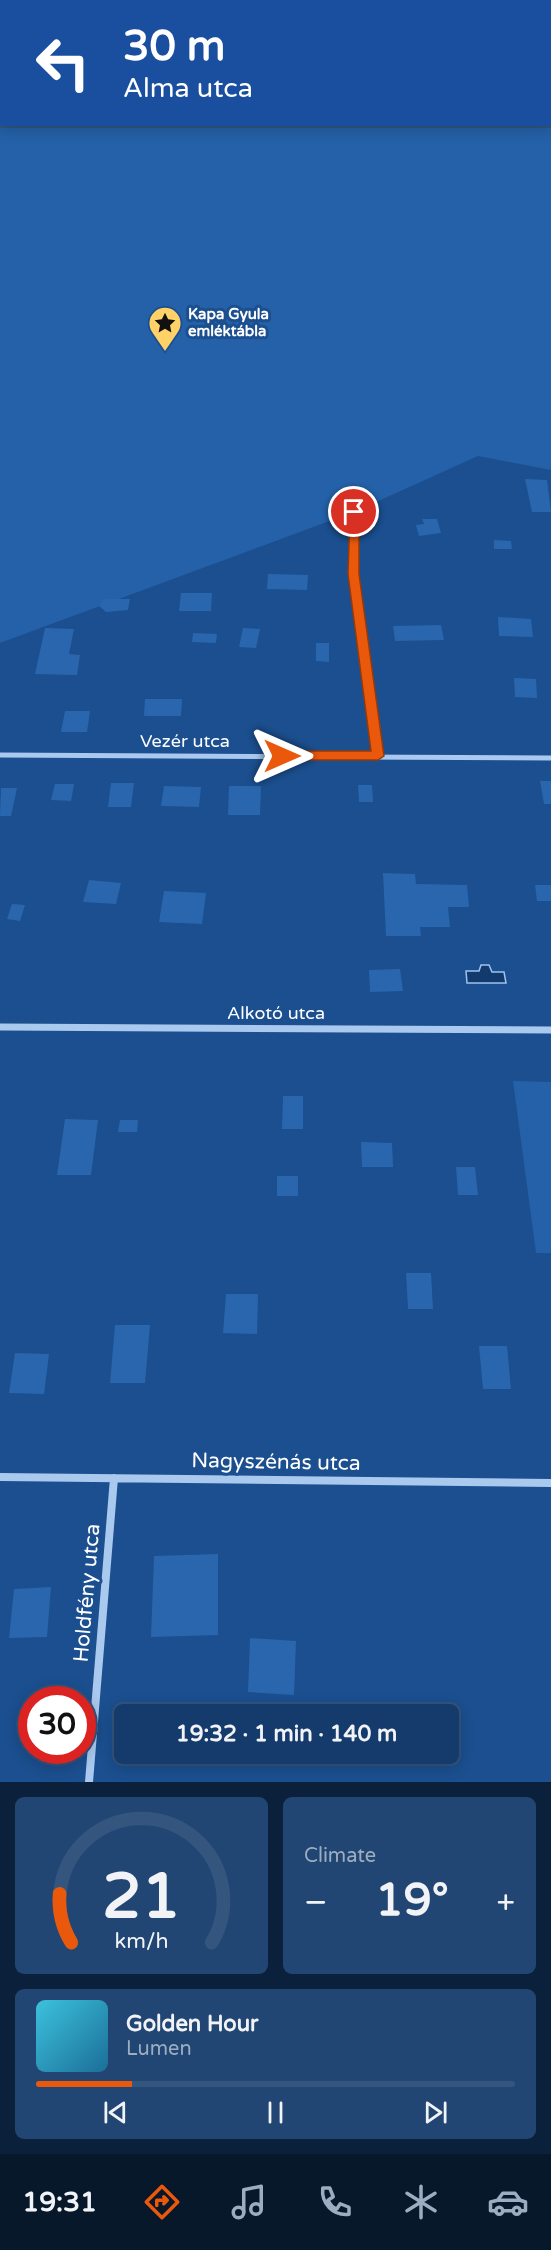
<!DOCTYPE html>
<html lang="en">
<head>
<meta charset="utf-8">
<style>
	body { margin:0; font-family:"Varela Round",sans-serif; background:#214673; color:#f1f3f6; height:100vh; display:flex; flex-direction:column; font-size:22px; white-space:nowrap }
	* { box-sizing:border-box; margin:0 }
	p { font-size:20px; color:#9dadc1 }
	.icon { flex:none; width:33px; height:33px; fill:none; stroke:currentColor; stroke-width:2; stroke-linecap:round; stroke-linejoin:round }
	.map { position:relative; height:1782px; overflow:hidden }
	.drawer { display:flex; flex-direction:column; gap:15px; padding:15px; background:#0b203b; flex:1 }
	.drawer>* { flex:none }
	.banner { position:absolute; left:0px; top:0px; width:552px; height:126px; box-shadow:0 3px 15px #0003,0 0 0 2px #33557e; background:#1a4fa0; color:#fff; overflow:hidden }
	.speed { position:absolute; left:18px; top:1686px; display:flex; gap:12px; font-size:30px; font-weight:700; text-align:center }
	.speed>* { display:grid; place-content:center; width:78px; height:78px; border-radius:50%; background:#143b6b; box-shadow:0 3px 15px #0003,0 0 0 2px #33557e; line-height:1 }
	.speed .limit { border:9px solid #d22; background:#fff; color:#111 }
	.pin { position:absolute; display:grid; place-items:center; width:51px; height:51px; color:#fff; margin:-26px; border:3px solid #fff; border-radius:50%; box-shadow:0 2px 6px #0007 }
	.me { position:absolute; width:66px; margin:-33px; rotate:90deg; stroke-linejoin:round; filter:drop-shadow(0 0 4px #0008) }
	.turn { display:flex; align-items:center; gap:21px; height:126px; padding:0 24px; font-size:27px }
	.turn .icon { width:78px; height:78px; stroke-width:2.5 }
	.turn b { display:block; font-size:42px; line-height:51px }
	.big { font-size:45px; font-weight:700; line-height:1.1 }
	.drawer .widget { flex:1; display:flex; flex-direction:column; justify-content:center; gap:9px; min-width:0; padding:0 21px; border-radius:9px; background:#214673 }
	.drawer .dial { align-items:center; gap:0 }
	.dial svg { height:156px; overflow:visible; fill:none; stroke:#33557e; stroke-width:7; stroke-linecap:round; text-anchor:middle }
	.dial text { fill:#f1f3f6; stroke:none }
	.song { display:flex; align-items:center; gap:18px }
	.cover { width:72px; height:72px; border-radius:9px; background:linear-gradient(135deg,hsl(190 70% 55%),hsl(200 70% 35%)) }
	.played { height:6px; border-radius:3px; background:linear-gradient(90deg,#ea580c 20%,#33557e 20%) }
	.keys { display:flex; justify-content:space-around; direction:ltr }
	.heat { display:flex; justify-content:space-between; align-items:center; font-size:33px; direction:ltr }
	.drawer .tiles { flex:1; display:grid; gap:15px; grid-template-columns:1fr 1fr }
	.widget:last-child { grid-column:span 2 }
	.trip { position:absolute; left:114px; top:1704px; width:345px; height:60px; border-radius:9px; background:#143b6b; box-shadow:0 3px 15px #0003,0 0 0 2px #33557e; font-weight:700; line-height:60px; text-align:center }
	.dock { display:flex; height:96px; justify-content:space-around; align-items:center; background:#08182b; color:#9dadc1 }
	.dock .icon { width:42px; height:42px }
	.dock .selected { color:#ea580c }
	.dock b { font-size:27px; color:#f1f3f6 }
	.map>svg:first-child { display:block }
</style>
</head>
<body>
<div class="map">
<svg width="551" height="1782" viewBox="0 0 551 1782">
	<rect width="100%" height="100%" fill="#1b4f8f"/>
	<path fill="#2461a8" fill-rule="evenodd" d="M0 0H551V470L478 456 354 512 0 643ZM2 2H550V124H2Z
		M513 1081 551 1082V1253H536Z"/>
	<path fill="#123a6d" stroke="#9cc4f0" stroke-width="1.5" d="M481 965H489L492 972H504L506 983H467L466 971H479Z"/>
	<path fill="#2a66ad" d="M525 479 547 480 551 512H532Z
		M422 519H437L441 533 419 536 416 525 424 524Z
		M494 540 511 541 512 549H494Z
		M268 574 308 575 307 590 267 589Z
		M181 593H212L211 611H179Z
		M104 599H130L128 610 106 612 99 606Z
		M498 617 531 619 533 637 499 636Z
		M441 625 444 640 395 641 393 626Z
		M45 628 74 629 69 654 80 655 77 675 35 674Z
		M243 628 260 629 256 648 239 647Z
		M193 633 217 634 216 643 192 642Z
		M316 643H329V662L316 661Z
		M514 678 536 679 537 698 515 697Z
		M145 699H182L181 716H144Z
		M65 711H90L87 732H61Z
		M540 781H551V804H544Z
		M111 783H134L131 807H108Z
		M55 784H74L71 801 51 800Z
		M358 785H372L373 802H359Z
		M164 786 201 787 199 807 161 806Z
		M229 786H261L260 815H228Z
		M1 788H17L11 816H0Z
		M383 873 415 874 416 884 467 885 469 907H448L450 927H420L421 936H386Z
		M89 880 121 883 116 904 83 902Z
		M535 885H551V901H537Z
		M164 891 206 893 202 924 159 922Z
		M12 904 25 905 20 921 7 919Z
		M400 969 403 991 370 992 369 970Z
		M283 1096H303V1129H282Z
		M65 1119 98 1120 91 1175H57Z
		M120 1120H138L137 1132H118Z
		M361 1142 392 1143 393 1167H362Z
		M456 1167H475L478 1195H458Z
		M277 1176H298V1196H277Z
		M406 1273H431L433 1309H408Z
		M226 1294H258L257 1334 223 1333Z
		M115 1325H150L145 1383H110Z
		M479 1346H507L511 1389H483Z
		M15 1353 49 1354 44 1394 9 1393Z
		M218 1554V1635L151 1637 154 1556Z
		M51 1587 47 1637 9 1638 14 1589Z
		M250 1638 296 1641 294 1695 248 1692Z"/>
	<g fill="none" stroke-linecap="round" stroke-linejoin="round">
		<path stroke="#a9c9ee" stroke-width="4.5" d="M354 512 356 590"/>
		<path stroke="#a9c9ee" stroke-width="5" d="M356 589 378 756
			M0 755 551 758"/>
		<path stroke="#a9c9ee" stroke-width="7" d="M0 1027 551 1030"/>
		<path stroke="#a9c9ee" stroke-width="8" d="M0 1477 551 1483
			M89 1782 114 1478"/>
	</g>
	<path fill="#ea580c" stroke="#983908" stroke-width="1.5" d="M350 510 359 512V574L384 756 378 760H282L276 756 282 751H371L348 574Z"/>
	<defs>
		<symbol id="sight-pin" viewBox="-11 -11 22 30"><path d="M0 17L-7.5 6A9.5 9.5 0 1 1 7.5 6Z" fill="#ffd166" stroke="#1b4f8f"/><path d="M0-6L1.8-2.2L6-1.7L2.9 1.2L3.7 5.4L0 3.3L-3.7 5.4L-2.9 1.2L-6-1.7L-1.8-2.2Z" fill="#111"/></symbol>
	</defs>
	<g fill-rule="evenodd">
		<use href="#sight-pin" x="146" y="304" width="38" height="52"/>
	</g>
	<g text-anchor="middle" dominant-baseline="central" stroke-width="6" stroke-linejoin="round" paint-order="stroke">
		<g font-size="15" font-weight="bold" fill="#fff" stroke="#1b4f8f" text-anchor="start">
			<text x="188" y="314">Kapa Gyula<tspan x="188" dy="17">emléktábla</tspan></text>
		</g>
		<g font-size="18" fill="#fff" stroke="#1b4f8f">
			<text x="185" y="741">Vezér utca</text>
			<text x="276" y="1013">Alkotó utca</text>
		</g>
		<g font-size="21" fill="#fff" stroke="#1b4f8f">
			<text transform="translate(276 1462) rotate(1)">Nagyszénás utca</text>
			<text transform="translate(87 1593) rotate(-85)">Holdfény utca</text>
		</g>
	</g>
</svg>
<div class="speed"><div class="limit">30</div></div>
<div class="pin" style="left:354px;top:512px;background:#d93025"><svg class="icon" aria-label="arrive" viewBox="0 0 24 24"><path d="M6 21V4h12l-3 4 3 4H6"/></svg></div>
<svg class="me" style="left:282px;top:756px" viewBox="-20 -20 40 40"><path d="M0-17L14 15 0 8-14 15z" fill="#ea580c" stroke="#fff" stroke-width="4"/></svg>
<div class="trip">19:32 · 1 min · 140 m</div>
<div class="banner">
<div class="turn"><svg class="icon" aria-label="left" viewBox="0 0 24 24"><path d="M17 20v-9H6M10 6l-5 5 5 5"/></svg><div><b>30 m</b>Alma utca</div></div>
</div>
</div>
<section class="drawer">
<div class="tiles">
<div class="widget dial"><svg viewBox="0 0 100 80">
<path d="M14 69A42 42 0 1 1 86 69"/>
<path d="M14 69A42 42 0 0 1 8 44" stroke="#ea580c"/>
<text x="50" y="56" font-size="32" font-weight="700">21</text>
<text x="50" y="72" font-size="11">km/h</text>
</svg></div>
<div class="widget"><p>Climate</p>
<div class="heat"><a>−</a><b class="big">19°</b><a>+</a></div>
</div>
<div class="widget">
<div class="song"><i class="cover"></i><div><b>Golden Hour</b><p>Lumen</p></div></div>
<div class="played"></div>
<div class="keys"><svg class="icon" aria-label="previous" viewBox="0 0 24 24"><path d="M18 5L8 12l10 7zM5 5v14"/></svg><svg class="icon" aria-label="pause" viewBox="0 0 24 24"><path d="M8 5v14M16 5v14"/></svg><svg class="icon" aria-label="next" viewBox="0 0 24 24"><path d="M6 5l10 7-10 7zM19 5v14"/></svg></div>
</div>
</div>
</section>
<nav class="dock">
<b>19:31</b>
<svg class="icon selected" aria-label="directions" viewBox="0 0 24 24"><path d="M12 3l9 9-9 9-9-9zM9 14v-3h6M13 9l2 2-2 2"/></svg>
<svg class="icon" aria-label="music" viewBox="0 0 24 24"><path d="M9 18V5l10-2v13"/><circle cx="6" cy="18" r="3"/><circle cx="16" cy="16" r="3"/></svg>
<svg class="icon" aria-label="phone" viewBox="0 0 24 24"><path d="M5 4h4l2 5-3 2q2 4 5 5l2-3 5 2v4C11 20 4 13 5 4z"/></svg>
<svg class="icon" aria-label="climate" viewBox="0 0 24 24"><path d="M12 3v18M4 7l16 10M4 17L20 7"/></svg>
<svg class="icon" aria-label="car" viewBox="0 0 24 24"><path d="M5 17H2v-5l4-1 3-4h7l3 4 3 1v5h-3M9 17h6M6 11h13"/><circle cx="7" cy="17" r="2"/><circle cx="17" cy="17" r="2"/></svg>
</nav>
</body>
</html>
